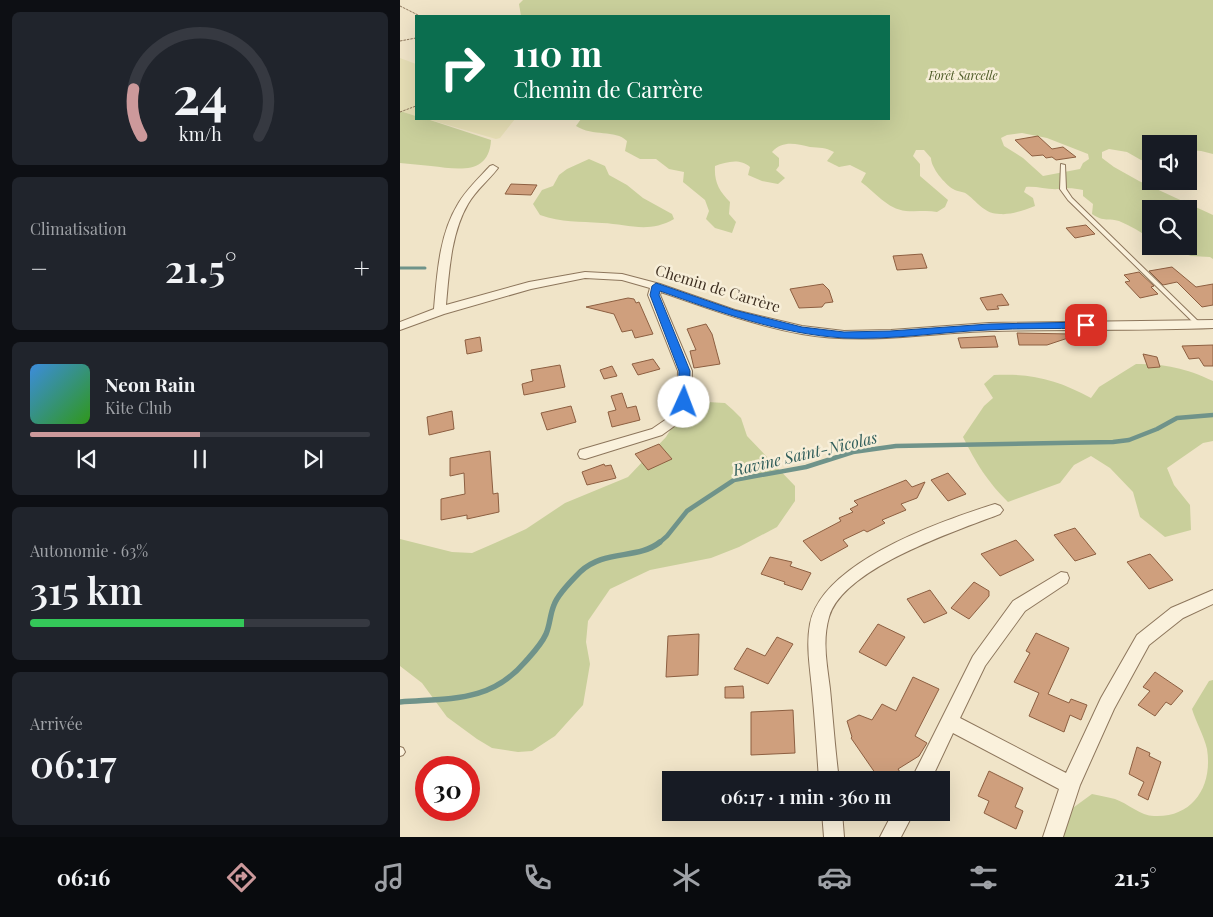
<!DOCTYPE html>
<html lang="fr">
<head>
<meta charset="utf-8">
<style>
	body { margin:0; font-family:"Playfair Display",serif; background:#20242c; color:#f1f3f6; height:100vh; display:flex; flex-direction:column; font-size:19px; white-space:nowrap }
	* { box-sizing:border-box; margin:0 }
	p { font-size:16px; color:#9ea1a6 }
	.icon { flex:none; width:28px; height:28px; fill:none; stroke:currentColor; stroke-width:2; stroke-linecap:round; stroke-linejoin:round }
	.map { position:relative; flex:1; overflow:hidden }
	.side { display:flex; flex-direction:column; gap:12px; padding:12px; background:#0d0f14; width:400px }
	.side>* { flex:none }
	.banner { position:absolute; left:15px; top:15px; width:475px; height:105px; border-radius:0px; box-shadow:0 5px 20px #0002; background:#0b6e4f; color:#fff; overflow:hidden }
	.tools { position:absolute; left:742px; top:135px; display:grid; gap:10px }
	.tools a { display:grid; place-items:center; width:55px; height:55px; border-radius:0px; background:#171b24; box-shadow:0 5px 20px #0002; font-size:25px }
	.speed { position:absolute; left:15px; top:756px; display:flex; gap:10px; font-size:25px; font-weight:700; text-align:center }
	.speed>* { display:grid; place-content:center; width:65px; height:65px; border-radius:50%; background:#171b24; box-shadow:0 5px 20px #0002; line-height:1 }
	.speed .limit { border:8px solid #d22; background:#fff; color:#111 }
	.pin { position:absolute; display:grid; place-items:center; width:42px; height:42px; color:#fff; margin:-21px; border-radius:10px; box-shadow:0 2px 8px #0006 }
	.me { position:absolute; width:55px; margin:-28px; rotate:2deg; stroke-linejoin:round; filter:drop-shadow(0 0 4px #0008) }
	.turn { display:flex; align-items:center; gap:18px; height:105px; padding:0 15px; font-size:22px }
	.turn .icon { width:65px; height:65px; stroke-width:2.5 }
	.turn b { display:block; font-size:35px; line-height:42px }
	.big { font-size:38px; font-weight:600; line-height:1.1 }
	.side .card { flex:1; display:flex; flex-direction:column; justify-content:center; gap:8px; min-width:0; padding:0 18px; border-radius:8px; background:#20242c }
	.side .dial { align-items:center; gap:0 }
	.dial svg { height:130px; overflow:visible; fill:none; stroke:#363941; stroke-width:7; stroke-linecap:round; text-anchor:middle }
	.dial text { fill:#f1f3f6; stroke:none }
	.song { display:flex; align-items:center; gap:15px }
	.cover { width:60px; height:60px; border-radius:8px; background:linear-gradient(135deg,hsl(210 70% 55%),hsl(110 70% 35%)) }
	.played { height:5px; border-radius:2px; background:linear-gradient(90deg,#cc999b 50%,#363941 50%) }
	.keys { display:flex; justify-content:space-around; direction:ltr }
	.heat { display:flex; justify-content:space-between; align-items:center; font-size:28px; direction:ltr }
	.charge { height:8px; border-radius:4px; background:linear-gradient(90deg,#34c759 63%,#363941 0) }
	.trip { position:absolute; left:262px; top:771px; width:288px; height:50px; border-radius:0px; background:#171b24; box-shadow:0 5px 20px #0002; font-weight:600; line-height:50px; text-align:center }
	.menu { display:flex; height:80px; justify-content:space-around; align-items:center; background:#090b0e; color:#9ea1a6 }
	.menu .icon { width:35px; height:35px }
	.menu .on { color:#cc999b }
	.menu b { font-size:22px; color:#f1f3f6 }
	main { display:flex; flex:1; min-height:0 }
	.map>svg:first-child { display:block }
</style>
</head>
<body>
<main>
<section class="side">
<div class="card dial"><svg viewBox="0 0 100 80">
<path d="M14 69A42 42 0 1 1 86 69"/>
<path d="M14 69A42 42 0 0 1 9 40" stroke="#cc999b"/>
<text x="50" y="56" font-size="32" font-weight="700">24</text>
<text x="50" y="72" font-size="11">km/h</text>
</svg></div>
<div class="card"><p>Climatisation</p>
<div class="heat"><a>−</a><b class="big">21.5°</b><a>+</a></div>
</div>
<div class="card">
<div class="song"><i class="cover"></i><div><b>Neon Rain</b><p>Kite Club</p></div></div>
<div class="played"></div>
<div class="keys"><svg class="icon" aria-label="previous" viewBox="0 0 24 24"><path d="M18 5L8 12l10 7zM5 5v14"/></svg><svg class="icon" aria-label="pause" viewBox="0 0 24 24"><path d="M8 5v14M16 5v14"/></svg><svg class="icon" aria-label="next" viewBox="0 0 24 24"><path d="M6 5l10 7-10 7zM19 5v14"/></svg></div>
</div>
<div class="card"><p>Autonomie · 63%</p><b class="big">315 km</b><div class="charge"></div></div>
<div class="card"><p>Arrivée</p><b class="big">06:17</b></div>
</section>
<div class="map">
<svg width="813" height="837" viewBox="0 0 813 837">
	<rect width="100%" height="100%" fill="#f0e4c8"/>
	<path fill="#e6deb5" d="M0 58 16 64V116L0 111Z
		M27 119H115L100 138 96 139Z"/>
	<path fill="#c9cf9b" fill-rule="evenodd" d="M123 0H813V154L801 151 789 150V144H751V162L741 160 727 152 709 149 702 152V158L714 167 739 181 813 215V259L810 257 791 256 763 246H789V209H751V239C741 232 731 226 719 221 707 217 705 223 692 214L693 204 683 196V190C673 188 668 188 659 189 648 190 637 186 626 187L624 192 633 198 635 206C624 210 612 215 600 214 585 214 578 203 568 195 564 191 558 192 553 189 545 184 531 168 531 158L524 150H516L513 156 520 164V176L548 200 545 207 537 212C527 210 517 212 506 211 487 209 475 192 461 182L466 173 450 165 439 167 427 161 434 152C425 147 420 148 410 147 396 144 383 140 372 152L379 158V166L376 170 385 178 378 184 362 181 348 175 350 167C340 158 326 162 315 166 314 182 319 191 330 202L329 214 336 222 332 233 315 228 306 219 309 211 305 200 283 182 284 172 269 169 256 159H240L225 151 227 141C215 129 193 137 176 126L181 119H489V16H121L119 4ZM622 133 647 138 688 154 689 159 683 163 680 169 643 176 623 158 604 146 601 138 607 135Z
		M0 111 16 116V119H27L91 140C89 176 57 169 31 166 21 165 10 164 0 163Z
		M189 159 205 166 209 175 227 185 243 198 272 214 274 219C248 234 228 224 202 223 179 221 162 223 140 215L133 204 142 190 153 186 159 175 167 169Z
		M736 364C766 364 785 368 813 381V441L803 443 767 468 774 485 790 505 791 530 765 537 740 517 733 492 710 468 691 456 674 465 660 483 608 502C587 481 576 463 563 437L584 406 593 398 584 384 594 375C632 373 658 380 691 398L699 387Z
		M307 402 325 403 333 410 341 418 347 436 395 486V501L377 527 339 547 311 558 250 570 210 589 188 621 186 642 190 664 183 705 155 736 132 751 118 752 92 748 77 739 47 717 22 683 0 666V539L52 552 72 553 95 543 126 529 165 503 228 477 266 437 277 419Z
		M813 680V837H661L670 810 692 794C700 796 708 797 715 799 727 803 741 816 754 816 793 818 813 786 807 749 804 736 796 722 792 709L809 681Z"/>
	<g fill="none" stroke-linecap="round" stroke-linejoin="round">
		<path stroke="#6f938a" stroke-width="3" d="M0 268H25"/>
		<path stroke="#6f938a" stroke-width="4.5" d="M259 543 267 536 287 511 334 480 406 467 453 452 496 446 713 442 729 440 757 429 777 418 813 415"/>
		<path stroke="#6f938a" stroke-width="5.5" d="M0 702C50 698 90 703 125 662 133 653 141 645 146 634 150 625 150 614 154 605 157 596 173 579 180 572 204 549 238 560 260 542"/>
	</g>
	<path fill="#cf9f7d" stroke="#8d5f41" d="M638 136 652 149 663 147 676 157 656 160 652 157 646 158 643 155 632 156 615 140Z
		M111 184 137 185 131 195 105 194Z
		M686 225 695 234 675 238 666 228Z
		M522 254 527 268 497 270 493 256Z
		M772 267 796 287 813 284V305L802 307 777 282 763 285 749 271Z
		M739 272 754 286 751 287 758 294 740 298 725 282 730 281 724 275Z
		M423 284 429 290 433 302 425 303 422 307 399 308 390 289Z
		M602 294 609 305 597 306 599 309 587 310 580 298Z
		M228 298 234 299 236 303 239 302 253 334 235 338 232 330 222 332 214 314 186 307Z
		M306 324 312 334 320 364 294 368 290 351 296 350 287 329Z
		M617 333 671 334V337L647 345H619Z
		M595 336 598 347 561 348 558 338Z
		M80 337 82 351 67 354 65 340Z
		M813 345V366H804L799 358 789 359 782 346Z
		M743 354 757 357 760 367 748 368Z
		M253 359 260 369 238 375 232 364Z
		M160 365 165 387 124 395 122 384 133 381 131 370Z
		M212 366 217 376 204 379 200 370Z
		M222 393 227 408 236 406 240 420 212 427 208 412 216 410 211 396Z
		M171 406 176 422 147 430 141 413Z
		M52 411 54 429 29 435 27 417Z
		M259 444 272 459 248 470 235 454Z
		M90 451 93 494 98 493 99 512 67 519V515L41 520V499L65 494 64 473 50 476V458Z
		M204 464 205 466 211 465 216 478 187 485 182 472Z
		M548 473 566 494 548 501 531 480Z
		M506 480 512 487 525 482 517 498 501 504 506 510 482 520 485 523 467 532 464 530 443 540 448 546 421 561 403 541 441 521 439 518 453 512 450 509 458 505 454 501Z
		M675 528 696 554 675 561 654 535Z
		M616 540 634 560 600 576 581 554Z
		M750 554 773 580 749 589 727 562Z
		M370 557 392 562 390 566 411 573 402 590 384 584 385 582 361 574Z
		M574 582 589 591V596L569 619 551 608Z
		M530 590 547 613 524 623 507 599Z
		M478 624 505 637 486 666 459 652Z
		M636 633 669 648 648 694 669 703 671 699 687 705 681 720 670 715 664 732 629 716 639 693 614 682 630 653 626 651Z
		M299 634 298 675 266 677 268 636Z
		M377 637 393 644 368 684 334 669 347 648 365 656Z
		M755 672 783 691 771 705 766 702 755 716 738 705 750 691 743 687Z
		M513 677 539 689 515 736 527 743 519 756 498 769 500 772 486 780H480L451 738 452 737 447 721 459 715 472 720 482 704 496 711Z
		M343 686 344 698H325V687Z
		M393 710 395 753 351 755V712Z
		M737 747 750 753 749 756 761 762 748 800 738 795 744 782 729 774Z
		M589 771 623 788 615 807 623 811 616 829 584 813 589 801 578 796Z"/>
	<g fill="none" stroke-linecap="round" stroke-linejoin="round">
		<defs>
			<path id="lane" d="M661 164 665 165 666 189 672 198 801 324 802 325 801 326H797L668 200 660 189Z
				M0 747 3 748 5 752 3 755 0 756Z"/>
			<path id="street" d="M93 165 98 168C89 180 76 190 68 204 51 233 49 272 46 305L129 282 185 272 222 274 260 284 335 310 402 326 444 331 491 330 589 323 813 320V328C739 331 664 329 590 331 527 333 464 345 402 334 353 325 307 308 261 292L260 295 292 371 291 402 284 419 262 435 185 459 180 458 178 454 180 450 252 429 271 416 277 402 278 371 248 295 250 288 222 280 185 278 131 289 44 314 0 330V322L34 309C37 275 39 235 58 204 66 190 79 178 90 166Z
				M595 504 600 506 603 510 600 514C556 531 443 568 429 617 422 641 427 665 430 689 433 719 435 750 439 780H419C417 750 415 719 412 689 410 667 406 646 410 624 422 562 541 521 595 504Z
				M661 572 667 573 669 578 667 583 625 611 585 666 560 718 666 773 701 698 737 635 771 608 813 590V604L783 618 749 645 714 709 680 785 663 837H643L659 789 553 733 531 780H511L573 656 613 601Z
				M422 812H442L444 837H424Z
				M493 812H514L501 837H480Z"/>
		</defs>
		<use href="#lane" stroke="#8d765c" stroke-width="2"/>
		<use href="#street" stroke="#8d765c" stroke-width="2"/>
		<path stroke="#8d765c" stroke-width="1" stroke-dasharray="2.5 1" stroke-linecap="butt" d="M0 6 20 16
			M0 41 16 38
			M0 112 16 106"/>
		<use href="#lane" fill="#faf1dc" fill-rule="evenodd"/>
		<use href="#street" fill="#faf1dc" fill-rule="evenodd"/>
	</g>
	<path fill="#1a73e8" stroke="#114b97" d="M256 283 334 310 402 327 444 332 490 331 589 324 686 322 691 325 686 328C654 329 620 328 588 330 540 332 492 340 444 338 380 334 319 312 260 291L259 295 290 371 289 402 284 406 278 402 279 371 250 295 252 286Z"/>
	<g text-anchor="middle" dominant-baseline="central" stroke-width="5" stroke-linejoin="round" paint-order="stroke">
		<g font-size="12" font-style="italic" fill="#4d5a26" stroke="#f7eed8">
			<text x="563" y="75">Forêt Sarcelle</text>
		</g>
		<g font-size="15" fill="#3d2e20" stroke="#f7eed8">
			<text transform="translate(318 288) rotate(17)">Chemin de Carrère</text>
		</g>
		<g font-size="16" font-style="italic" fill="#2f5d5a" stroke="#f7eed8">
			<text transform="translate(405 453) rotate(-13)">Ravine Saint-Nicolas</text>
		</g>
	</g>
</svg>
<div class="tools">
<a><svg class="icon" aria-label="sound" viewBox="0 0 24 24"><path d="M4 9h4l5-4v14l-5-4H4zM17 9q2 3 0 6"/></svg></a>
<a><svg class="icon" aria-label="search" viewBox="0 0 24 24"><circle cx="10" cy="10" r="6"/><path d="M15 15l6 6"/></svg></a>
</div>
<div class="speed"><div class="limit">30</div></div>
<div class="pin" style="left:686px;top:325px;background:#d93025"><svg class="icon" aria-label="arrive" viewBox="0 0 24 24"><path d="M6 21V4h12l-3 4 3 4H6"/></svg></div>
<svg class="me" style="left:284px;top:402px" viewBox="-20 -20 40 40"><circle r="19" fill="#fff"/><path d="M0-13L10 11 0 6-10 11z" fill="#1a73e8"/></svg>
<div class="trip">06:17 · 1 min · 360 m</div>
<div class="banner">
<div class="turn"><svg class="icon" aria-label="right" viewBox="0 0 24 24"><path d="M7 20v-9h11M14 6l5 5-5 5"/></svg><div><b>110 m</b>Chemin de Carrère</div></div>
</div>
</div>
</main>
<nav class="menu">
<b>06:16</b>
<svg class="icon on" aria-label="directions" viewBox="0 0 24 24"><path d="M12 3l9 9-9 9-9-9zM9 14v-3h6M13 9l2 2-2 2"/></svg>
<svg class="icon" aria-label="music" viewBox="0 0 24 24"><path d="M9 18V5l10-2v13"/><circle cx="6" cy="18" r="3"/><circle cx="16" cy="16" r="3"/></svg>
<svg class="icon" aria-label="phone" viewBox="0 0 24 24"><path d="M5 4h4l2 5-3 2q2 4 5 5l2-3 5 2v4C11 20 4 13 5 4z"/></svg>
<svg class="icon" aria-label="climate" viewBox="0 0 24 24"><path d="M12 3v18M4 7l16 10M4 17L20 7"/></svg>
<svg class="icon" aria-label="car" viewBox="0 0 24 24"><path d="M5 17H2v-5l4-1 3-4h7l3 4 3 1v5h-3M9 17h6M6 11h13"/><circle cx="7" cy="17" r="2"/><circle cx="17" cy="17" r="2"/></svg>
<svg class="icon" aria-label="filters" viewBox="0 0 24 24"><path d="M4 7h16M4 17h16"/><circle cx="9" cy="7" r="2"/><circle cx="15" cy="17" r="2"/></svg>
<b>21.5°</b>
</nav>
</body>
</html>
